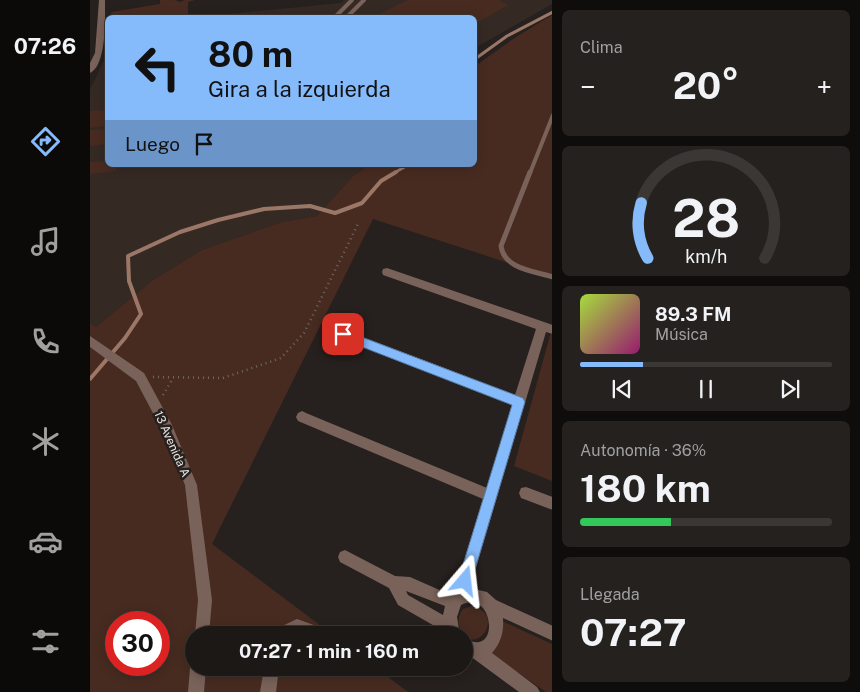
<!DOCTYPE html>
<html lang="es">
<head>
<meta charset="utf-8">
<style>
	body { margin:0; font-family:"Public Sans",sans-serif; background:#25211f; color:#f1f3f6; height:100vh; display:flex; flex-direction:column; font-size:19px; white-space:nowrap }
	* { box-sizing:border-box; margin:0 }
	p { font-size:16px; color:#a0a0a1 }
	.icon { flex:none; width:28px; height:28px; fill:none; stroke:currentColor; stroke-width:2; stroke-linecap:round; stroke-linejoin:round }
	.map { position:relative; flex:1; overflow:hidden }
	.panel { display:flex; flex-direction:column; gap:10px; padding:10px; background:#0f0d0c; width:308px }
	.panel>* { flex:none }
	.hud { position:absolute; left:15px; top:15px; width:372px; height:152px; border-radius:8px; box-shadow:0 2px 12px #0003,0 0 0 1px #3a3735; background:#86bbfb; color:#111; overflow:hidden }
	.speed { position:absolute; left:15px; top:611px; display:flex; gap:10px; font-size:25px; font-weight:700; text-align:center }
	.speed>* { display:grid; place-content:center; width:65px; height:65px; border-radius:50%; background:#1c1816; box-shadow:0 2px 12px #0003,0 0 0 1px #3a3735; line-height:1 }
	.speed .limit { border:8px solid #d22; background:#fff; color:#111 }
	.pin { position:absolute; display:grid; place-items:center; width:42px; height:42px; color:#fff; margin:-21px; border-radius:10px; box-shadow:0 2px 8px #0006 }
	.me { position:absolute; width:55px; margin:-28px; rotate:17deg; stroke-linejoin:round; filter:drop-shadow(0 0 4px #0008) }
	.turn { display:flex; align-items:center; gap:18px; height:105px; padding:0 20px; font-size:22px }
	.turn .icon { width:65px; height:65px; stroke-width:2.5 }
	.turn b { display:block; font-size:35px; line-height:42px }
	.then { display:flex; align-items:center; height:48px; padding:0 20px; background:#0003; gap:10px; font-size:19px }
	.big { font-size:38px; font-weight:700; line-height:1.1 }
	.panel .card { flex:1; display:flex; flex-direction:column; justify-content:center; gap:8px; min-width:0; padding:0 18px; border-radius:8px; background:#25211f }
	.panel .dial { align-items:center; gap:0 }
	.dial svg { height:130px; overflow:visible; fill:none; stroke:#3a3735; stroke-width:7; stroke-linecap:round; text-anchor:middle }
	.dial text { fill:#f1f3f6; stroke:none }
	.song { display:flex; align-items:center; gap:15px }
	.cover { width:60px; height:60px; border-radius:8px; background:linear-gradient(135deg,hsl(80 70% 55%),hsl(320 70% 35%)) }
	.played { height:5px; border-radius:2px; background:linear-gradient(90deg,#86bbfb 25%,#3a3735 25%) }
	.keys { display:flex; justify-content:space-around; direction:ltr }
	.heat { display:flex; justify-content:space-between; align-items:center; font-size:28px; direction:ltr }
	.charge { height:8px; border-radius:4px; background:linear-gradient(90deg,#34c759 36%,#3a3735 0) }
	.trip { position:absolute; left:95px; top:626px; width:288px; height:50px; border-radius:25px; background:#1c1816; box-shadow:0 2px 12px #0003,0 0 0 1px #3a3735; font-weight:700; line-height:50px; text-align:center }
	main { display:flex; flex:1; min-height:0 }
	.menu { display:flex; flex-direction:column; width:90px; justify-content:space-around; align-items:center; background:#0b0a09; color:#a0a0a1 }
	.menu .icon { width:35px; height:35px }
	.menu .selected { color:#86bbfb }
	.menu b { font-size:22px; color:#f1f3f6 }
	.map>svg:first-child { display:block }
</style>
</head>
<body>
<main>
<nav class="menu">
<b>07:26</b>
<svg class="icon selected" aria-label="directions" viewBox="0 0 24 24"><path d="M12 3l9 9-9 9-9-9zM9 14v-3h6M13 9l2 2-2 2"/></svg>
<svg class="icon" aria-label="music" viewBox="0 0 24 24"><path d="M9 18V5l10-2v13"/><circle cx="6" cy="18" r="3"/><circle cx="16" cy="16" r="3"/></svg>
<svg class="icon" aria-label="phone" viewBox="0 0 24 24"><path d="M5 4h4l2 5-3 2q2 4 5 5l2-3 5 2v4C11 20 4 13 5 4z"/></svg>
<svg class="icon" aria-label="climate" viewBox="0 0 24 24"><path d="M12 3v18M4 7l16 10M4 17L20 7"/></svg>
<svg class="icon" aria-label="car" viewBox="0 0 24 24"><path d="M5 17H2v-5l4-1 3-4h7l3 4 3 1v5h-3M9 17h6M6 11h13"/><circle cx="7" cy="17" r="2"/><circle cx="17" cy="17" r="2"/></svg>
<svg class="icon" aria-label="filters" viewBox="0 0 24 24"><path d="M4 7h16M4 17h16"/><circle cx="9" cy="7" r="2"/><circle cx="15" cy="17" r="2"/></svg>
</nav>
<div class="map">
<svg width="463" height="692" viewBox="0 0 463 692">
	<rect width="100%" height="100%" fill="#26201e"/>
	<path fill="#352924" d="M254 0H463L462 4 385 48V18H98L251 3Z
		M17 54 18 165H279L263 176 227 216 192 222 112 250 63 280 6 327 0 323V90Z"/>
	<path fill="#472b20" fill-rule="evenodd" d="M70 0H85L91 2 94 0H105L98 2V17L47 16 21 17V12L70 4Z
		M318 0H409L418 5 385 24V18L283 17Z
		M462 15V277L283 219 122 544 243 635H104V668H286L318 692H0V323L6 327 63 280 112 250 192 222 227 216 263 176 279 165H385V66L423 39ZM26 622H69V665H26Z
		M17 110V126L0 128V111Z
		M17 129V144L0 146V130Z
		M17 161 18 165H26V171L0 174V162Z
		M462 328V481L424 466Z
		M382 606C418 614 384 661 370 628 367 621 369 615 373 609Z
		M412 621 462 644V692H456L401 654C411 644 413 634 412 621Z"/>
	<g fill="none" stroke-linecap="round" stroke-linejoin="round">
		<path stroke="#9b7768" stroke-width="3" d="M385 59 417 36 463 12
			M304 173 318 165"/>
		<path stroke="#9b7768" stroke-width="4" d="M0 379 35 338 51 314 39 281 38 256 90 232 128 220 174 209 220 206 245 213 272 203 291 181 306 172"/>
		<path stroke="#6d6866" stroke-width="2.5" stroke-dasharray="1 4" stroke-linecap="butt" d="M63 377 133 378 191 358 214 333 268 224
			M73 395 83 378"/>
		<path stroke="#796259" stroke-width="4" d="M244 18 262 0
			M256 18 274 0
			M440 173 463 115"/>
		<path stroke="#796259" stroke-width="5" d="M440 172 411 246C414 269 444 271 463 277"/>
		<path fill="#796259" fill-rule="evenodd" d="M9 0H15C15 18 17 65 0 73V63L5 53Z
			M297 268 463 325V334L456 332 380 588 397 592 406 600 463 626V641L413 618C414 632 411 643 402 653L447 687 450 692H429L380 656 374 653V639C378 640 384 643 389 642 408 639 399 590 371 605L367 617 370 635H356L355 632 308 605 299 588 250 562 248 557 250 552 255 550 305 576 320 577 361 595 364 593 393 499 208 421 206 417 208 413 212 411 216 413 397 488 422 405 249 337 247 334 249 331H257L425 395 446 329 293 275 292 272 293 269ZM316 591 355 606 353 615 318 595Z
			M0 336 54 373 82 425 107 485 122 600 119 635H105L108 600 95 485 73 432 46 381 0 347Z
			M436 487 463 497V510L431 498 429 493 431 488Z
			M207 619 235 629 237 635 208 634 186 635 190 627Z
			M104 662V668H116L114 692H98L100 668Z
			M174 668H189L186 692H170Z"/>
	</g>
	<path fill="#86bbfb" stroke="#577aa3" d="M253 330 433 398 435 402 380 586 375 588 370 586 368 581 422 405 249 338 247 334 249 331Z"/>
	<g text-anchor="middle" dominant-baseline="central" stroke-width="5" stroke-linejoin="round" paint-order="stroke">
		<g font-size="12" fill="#e7e3e1" stroke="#26201e">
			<text transform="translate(82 444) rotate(66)">13 Avenida A</text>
		</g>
	</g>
</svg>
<div class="speed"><div class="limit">30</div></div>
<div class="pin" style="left:253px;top:334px;background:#d93025"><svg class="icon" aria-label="arrive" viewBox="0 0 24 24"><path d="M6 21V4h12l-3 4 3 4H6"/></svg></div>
<svg class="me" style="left:375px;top:581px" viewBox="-20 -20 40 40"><path d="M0-17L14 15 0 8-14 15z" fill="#86bbfb" stroke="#fff" stroke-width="4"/></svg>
<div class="trip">07:27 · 1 min · 160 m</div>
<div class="hud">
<div class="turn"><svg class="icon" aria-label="left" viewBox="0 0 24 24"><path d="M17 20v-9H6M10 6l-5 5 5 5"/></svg><div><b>80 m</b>Gira a la izquierda</div></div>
<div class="then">Luego<svg class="icon" aria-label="arrive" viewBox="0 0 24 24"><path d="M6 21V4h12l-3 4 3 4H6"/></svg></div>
</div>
</div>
<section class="panel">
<div class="card"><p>Clima</p>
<div class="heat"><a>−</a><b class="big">20°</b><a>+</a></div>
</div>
<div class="card dial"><svg viewBox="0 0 100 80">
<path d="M14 69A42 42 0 1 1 86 69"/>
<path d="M14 69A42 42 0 0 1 10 35" stroke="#86bbfb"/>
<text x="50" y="56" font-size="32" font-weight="700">28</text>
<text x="50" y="72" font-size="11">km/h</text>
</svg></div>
<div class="card">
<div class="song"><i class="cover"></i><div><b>89.3 FM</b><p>Música</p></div></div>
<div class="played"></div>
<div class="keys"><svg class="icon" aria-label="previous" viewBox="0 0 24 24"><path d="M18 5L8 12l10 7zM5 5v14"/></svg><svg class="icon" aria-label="pause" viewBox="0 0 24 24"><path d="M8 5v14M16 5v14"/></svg><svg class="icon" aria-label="next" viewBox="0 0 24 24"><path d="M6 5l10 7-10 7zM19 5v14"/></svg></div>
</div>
<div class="card"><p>Autonomía · 36%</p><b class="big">180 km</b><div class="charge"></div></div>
<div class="card"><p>Llegada</p><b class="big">07:27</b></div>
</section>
</main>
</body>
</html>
